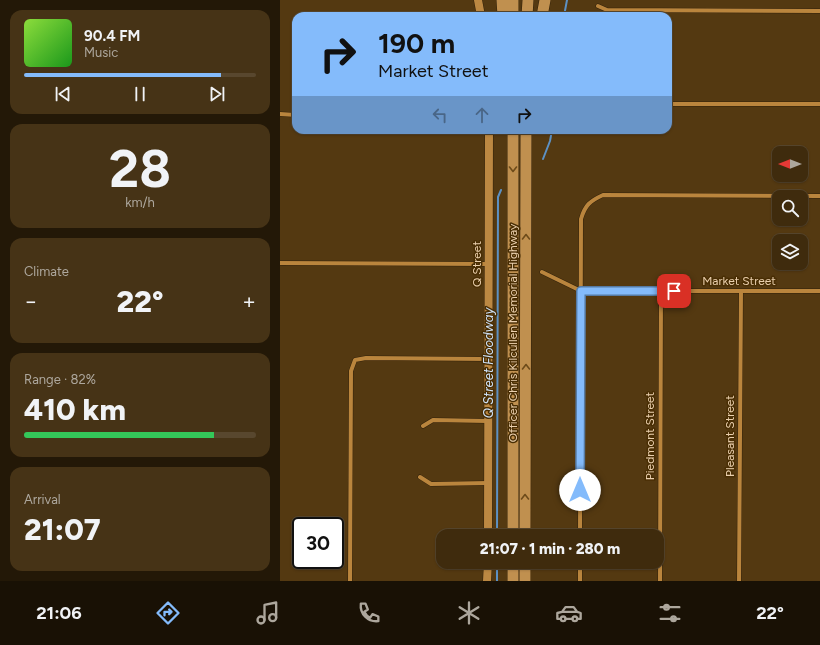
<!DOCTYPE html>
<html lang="en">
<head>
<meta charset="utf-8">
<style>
	body { margin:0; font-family:Figtree,sans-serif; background:#463316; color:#f1f3f6; height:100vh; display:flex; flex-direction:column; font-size:15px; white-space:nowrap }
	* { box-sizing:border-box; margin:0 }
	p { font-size:13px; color:#ada79d }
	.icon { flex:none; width:22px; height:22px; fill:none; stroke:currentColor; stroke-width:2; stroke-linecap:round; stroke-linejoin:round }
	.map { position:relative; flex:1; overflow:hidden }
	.side { display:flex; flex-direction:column; gap:10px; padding:10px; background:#231807; width:280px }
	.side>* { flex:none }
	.guide { position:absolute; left:12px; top:12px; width:380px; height:122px; border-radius:12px; box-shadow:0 1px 3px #0004,0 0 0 1px #58472e; background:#84bbfb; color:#111; overflow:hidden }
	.needle { width:26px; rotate:270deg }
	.tools { position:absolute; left:492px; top:146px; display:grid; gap:8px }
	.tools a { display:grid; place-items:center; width:36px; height:36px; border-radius:8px; background:#3f2b0d; box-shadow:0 1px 3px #0004,0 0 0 1px #58472e; font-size:20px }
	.speed { position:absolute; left:12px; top:517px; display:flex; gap:8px; font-size:20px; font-weight:700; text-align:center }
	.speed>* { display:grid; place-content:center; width:52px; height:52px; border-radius:50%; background:#3f2b0d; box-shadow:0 1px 3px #0004,0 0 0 1px #58472e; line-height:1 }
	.speed .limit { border:2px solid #111; border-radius:6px; background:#fff; color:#111 }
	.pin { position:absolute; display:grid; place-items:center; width:34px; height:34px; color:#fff; margin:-17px; border-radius:8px; box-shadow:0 2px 6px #0006 }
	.me { position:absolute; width:44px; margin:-22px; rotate:0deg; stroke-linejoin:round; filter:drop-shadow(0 0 3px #0008) }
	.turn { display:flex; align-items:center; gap:14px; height:84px; padding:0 20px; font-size:18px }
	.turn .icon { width:52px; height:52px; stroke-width:2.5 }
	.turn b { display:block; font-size:28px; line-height:34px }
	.lanes { display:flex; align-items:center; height:38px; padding:0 20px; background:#0003; justify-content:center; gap:20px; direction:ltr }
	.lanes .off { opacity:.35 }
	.big { font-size:30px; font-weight:800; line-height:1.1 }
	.side .tile { flex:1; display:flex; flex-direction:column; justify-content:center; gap:6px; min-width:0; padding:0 14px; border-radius:12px; background:#463316 }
	.side .dial { align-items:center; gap:0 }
	.dial b { font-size:52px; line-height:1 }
	.song { display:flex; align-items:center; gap:12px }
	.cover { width:48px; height:48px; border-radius:6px; background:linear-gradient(135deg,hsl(90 70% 55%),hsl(120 70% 35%)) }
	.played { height:4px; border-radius:2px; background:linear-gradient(90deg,#84bbfb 85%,#58472e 85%) }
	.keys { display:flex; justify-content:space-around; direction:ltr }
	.heat { display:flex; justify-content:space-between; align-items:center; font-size:22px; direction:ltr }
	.charge { height:6px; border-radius:3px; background:linear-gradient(90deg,#34c759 82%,#58472e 0) }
	.trip { position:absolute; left:156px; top:529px; width:228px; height:40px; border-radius:12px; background:#3f2b0d; box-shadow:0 1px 3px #0004,0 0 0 1px #58472e; font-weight:800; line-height:40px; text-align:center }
	.tabs { display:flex; height:64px; justify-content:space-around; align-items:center; background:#191105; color:#ada79d }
	.tabs .icon { width:28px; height:28px }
	.tabs .selected { color:#84bbfb }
	.tabs b { font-size:18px; color:#f1f3f6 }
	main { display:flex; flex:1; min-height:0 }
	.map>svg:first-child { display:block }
</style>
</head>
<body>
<main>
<section class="side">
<div class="tile">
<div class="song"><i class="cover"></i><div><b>90.4 FM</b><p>Music</p></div></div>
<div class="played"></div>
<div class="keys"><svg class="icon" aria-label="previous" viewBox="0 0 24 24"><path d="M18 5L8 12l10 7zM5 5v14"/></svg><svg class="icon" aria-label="pause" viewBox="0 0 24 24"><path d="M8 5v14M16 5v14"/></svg><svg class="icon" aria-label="next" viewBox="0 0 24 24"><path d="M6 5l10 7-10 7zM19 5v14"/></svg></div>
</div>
<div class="tile dial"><b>28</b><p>km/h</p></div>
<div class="tile"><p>Climate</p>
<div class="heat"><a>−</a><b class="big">22°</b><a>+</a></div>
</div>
<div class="tile"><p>Range · 82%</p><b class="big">410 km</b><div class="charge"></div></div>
<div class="tile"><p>Arrival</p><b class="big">21:07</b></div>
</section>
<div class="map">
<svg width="540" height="581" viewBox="0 0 540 581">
	<rect width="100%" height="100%" fill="#543911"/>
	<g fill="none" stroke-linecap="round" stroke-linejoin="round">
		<path stroke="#5d91c3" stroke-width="2" d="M284 16 287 0
			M263 159 270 141 272 130
			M217 536 218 197 221 190
			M217 581V562"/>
		<defs>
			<path id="street" d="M318 6 327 10 540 11
				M388 104H540
				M0 114 16 115
				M0 263 209 264
				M262 272 301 291H540
				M143 426 153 420 207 421
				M140 477 151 484 208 483
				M300 536 301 219C305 205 310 201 323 195L540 196
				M70 581 71 371 75 360 86 358 208 359
				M300 581V562
				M380 581 381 291
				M459 581 461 291"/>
			<path id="secondary" d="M198 0 201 16
				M208 536 209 130
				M207 581 208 562"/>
			<path id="highway" d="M222 0 223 16
				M233 16V0
				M247 16 248 0
				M262 16 265 0
				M233 536V130
				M245 536 246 130
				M233 581V562
				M245 581V562"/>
		</defs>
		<use href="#street" stroke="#33220b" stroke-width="5"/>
		<use href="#secondary" stroke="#33220b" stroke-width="9"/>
		<use href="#highway" stroke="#33220b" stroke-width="12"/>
		<use href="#street" stroke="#ba853d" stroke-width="4"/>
		<use href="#secondary" stroke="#bc8842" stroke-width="8"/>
		<use href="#highway" stroke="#c0904f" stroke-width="11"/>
	</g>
	<defs><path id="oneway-chevron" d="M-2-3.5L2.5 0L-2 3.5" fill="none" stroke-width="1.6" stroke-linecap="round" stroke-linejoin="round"/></defs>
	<g stroke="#6d4b1a">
		<use href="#oneway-chevron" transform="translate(233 169) rotate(90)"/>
		<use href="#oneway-chevron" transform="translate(246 237) rotate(-90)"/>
		<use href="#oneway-chevron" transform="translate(246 367) rotate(-90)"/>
		<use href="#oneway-chevron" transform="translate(245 497) rotate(-90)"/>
	</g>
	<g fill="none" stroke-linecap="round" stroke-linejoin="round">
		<defs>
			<path id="route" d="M300 490 301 291H394"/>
		</defs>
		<use href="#route" stroke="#567aa3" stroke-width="10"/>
		<use href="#route" stroke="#84bbfb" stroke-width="7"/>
	</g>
	<g text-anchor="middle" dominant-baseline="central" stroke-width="3" stroke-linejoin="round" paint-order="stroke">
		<g font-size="12" fill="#eacfad" stroke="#492e04">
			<text transform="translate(197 264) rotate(-90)">Q Street</text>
			<text x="459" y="281">Market Street</text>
			<text transform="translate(233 333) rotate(-90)">Officer Chris Kilcullen Memorial Highway</text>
			<text transform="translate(370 436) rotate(-90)">Piedmont Street</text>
			<text transform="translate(450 436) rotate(-90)">Pleasant Street</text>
		</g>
		<g font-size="13" font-style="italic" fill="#cfe2f9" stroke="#492e04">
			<text transform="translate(208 363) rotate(-90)">Q Street Floodway</text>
		</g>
	</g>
</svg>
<div class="tools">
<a><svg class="needle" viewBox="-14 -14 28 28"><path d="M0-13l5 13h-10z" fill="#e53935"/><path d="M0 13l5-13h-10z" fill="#ada79d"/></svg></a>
<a><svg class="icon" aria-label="search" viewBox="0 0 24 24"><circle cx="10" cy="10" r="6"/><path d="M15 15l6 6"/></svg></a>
<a><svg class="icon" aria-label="layers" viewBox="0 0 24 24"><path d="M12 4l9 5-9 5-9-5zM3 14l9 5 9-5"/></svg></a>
</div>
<div class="speed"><div class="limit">30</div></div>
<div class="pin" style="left:394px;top:291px;background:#d93025"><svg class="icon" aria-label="arrive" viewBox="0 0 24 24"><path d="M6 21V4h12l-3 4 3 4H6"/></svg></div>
<svg class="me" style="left:300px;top:490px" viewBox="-20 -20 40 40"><circle r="19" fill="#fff"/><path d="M0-13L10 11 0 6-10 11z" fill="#84bbfb"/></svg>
<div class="trip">21:07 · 1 min · 280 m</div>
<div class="guide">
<div class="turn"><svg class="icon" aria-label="right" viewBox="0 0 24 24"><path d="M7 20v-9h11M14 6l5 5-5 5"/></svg><div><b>190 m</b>Market Street</div></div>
<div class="lanes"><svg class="icon off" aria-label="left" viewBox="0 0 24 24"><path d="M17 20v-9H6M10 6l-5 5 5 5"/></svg><svg class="icon off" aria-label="ahead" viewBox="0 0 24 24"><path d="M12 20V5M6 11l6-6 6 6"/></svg><svg class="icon" aria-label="right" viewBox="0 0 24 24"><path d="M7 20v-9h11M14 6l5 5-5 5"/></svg></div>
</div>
</div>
</main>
<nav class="tabs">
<b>21:06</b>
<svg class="icon selected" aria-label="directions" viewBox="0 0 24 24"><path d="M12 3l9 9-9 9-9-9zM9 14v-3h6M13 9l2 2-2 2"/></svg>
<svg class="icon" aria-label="music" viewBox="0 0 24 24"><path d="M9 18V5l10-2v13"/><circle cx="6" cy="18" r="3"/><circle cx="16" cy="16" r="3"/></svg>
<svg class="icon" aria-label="phone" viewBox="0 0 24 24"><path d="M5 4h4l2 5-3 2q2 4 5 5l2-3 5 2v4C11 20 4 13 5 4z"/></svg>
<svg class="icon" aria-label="climate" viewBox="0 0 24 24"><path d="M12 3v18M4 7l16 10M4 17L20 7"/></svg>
<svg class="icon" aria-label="car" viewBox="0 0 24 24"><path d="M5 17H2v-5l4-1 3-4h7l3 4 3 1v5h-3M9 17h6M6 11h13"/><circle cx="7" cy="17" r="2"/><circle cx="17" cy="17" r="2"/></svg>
<svg class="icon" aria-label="filters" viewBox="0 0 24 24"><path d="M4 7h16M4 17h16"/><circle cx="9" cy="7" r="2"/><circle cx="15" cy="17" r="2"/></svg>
<b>22°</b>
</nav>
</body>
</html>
